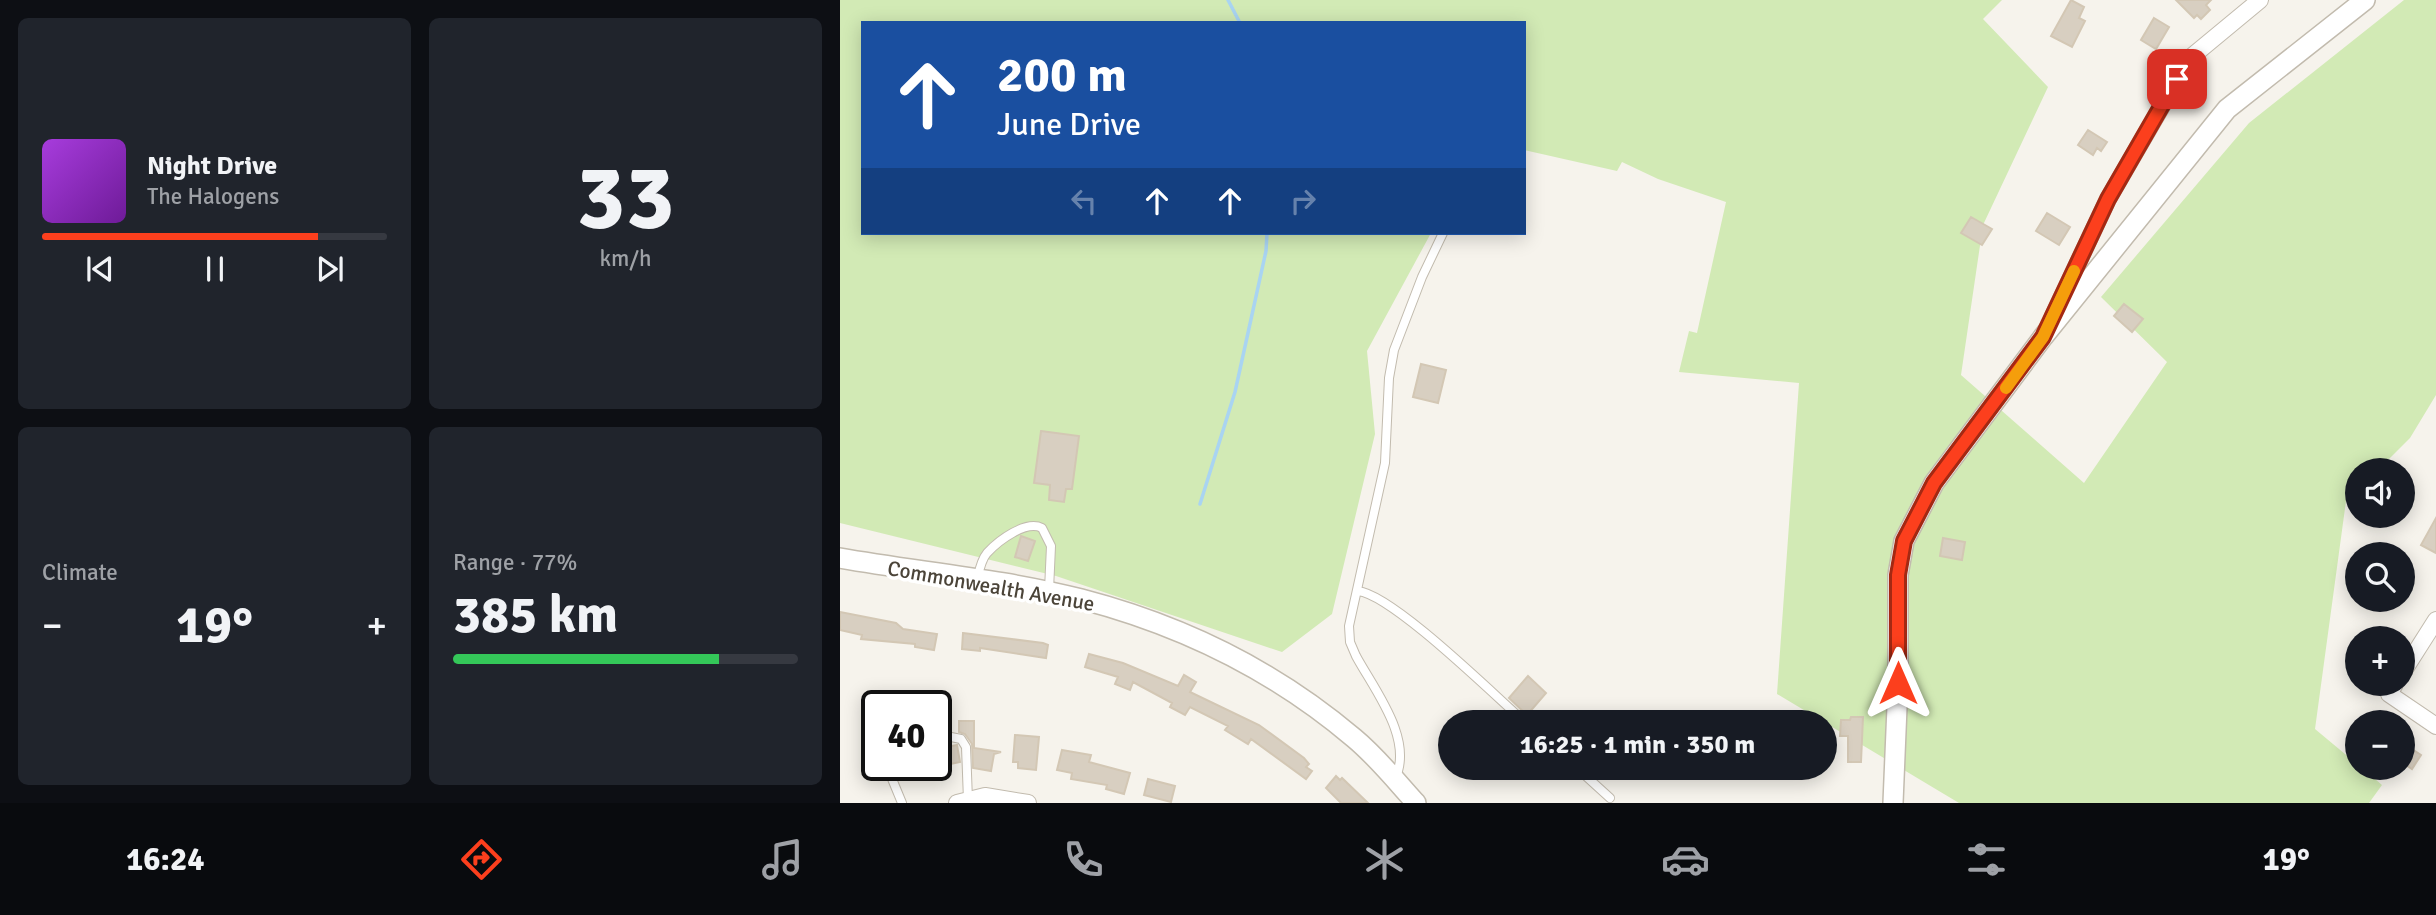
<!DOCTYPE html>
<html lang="en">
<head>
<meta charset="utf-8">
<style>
	body { margin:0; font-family:Signika,sans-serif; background:#20242c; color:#f1f3f6; height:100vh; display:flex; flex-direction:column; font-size:26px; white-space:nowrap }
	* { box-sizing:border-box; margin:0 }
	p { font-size:23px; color:#9ea1a6 }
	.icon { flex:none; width:38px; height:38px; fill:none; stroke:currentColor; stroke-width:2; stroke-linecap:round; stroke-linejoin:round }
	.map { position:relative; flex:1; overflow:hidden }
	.details { display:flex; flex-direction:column; gap:18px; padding:18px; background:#0d0f14; width:840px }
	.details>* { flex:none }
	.hud { position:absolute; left:21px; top:21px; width:665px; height:214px; border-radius:0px; box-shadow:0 4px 18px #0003; background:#1a4fa0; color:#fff; overflow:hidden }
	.buttons { position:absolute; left:1505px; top:458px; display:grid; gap:14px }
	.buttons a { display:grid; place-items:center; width:70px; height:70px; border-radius:50%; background:#171b24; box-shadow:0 4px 18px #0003; font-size:35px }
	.speed { position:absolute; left:21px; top:690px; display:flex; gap:14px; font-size:35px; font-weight:700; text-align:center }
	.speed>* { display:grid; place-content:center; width:91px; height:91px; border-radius:50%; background:#171b24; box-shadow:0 4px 18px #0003; line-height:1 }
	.speed .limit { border:4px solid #111; border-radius:10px; background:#fff; color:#111 }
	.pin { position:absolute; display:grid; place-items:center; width:60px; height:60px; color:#fff; margin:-30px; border-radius:14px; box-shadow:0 4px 10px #0006 }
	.me { position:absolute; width:77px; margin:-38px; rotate:0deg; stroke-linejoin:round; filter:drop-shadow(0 0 5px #0008) }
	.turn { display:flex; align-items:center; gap:24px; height:147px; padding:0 21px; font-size:32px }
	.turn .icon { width:91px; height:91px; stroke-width:2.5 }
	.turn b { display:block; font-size:49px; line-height:60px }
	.lanes { display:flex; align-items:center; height:66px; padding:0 21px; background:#0003; justify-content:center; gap:35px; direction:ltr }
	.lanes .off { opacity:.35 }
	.big { font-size:52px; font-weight:700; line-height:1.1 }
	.details .card { flex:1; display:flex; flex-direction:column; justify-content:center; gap:10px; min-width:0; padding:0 24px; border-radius:10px; background:#20242c }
	.details .dial { align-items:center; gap:0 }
	.dial b { font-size:91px; line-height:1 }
	.song { display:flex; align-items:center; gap:21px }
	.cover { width:84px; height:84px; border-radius:10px; background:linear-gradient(135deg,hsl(280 70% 55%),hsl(280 70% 35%)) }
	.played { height:7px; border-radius:4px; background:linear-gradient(90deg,#fc3f1d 80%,#363941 80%) }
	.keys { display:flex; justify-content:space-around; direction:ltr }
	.heat { display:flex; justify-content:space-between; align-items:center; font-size:38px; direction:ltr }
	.charge { height:10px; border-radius:5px; background:linear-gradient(90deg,#34c759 77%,#363941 0) }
	.details .tiles { flex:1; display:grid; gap:18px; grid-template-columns:repeat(2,1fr) }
	.trip { position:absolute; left:598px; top:710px; width:399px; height:70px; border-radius:35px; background:#171b24; box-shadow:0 4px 18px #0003; font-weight:700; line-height:70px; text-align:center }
	.tab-bar { display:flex; height:112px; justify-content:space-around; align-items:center; background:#090b0e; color:#9ea1a6 }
	.tab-bar .icon { width:49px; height:49px }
	.tab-bar .selected { color:#fc3f1d }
	.tab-bar b { font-size:32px; color:#f1f3f6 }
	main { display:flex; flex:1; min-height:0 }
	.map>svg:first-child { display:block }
</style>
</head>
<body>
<main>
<section class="details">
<div class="tiles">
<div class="card">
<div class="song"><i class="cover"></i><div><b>Night Drive</b><p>The Halogens</p></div></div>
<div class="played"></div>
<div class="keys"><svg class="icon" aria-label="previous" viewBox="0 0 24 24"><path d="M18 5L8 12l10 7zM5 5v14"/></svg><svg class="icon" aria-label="pause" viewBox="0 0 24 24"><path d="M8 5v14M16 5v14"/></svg><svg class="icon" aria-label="next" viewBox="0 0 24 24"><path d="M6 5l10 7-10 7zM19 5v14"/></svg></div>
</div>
<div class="card dial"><b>33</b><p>km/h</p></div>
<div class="card"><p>Climate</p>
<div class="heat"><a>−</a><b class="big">19°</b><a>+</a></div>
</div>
<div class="card"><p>Range · 77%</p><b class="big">385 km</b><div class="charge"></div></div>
</div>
</section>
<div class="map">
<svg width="1596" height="803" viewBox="0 0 1596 803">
	<rect width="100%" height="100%" fill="#f6f3ec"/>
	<path fill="#d2eab5" d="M0 0H1162L1143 19 1208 87 1143 225 1121 375 1244 483 1327 362 1261 297 1409 123 1564 0H1596V395L1570 438 1537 471H1517V490L1506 501 1475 729 1517 764V768H1522L1542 785 1529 803H1119L937 694 959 383 839 372 849 331 857 333 886 202 818 179 782 162 777 171 684 150V23H23V233H591L527 351 535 434 492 614 442 652 216 576 0 523Z"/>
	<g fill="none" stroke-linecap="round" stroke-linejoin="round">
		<path stroke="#a9d4f2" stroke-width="3.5" d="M388 0 400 23
			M360 504 395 392 426 251 427 233"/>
	</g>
	<path fill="#d8cfc1" stroke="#d3c7b4" stroke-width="2" d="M1231 0 1244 7 1239 18 1245 21 1232 47 1211 36Z
		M1336 0H1371L1366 5 1370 10 1361 19 1357 15 1354 18Z
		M1314 18 1329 27 1316 49 1301 40Z
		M1248 130 1267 142 1261 151 1257 148 1253 155 1238 145Z
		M1207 213 1230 227 1219 245 1196 231Z
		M1131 217 1152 229 1142 245 1121 233Z
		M1284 304 1303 319 1292 332 1274 316Z
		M581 364 606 370 598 403 573 397Z
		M201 431 239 436 232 489H226L224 502 209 500 210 485 194 483Z
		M1596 518V553L1581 545Z
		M181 536 195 541 188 561 175 557Z
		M1103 538 1125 542 1122 560 1100 556Z
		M0 612 56 623 63 629 97 634 94 650 75 647V644L21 639 22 635 0 630Z
		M123 633 203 643 208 645 206 658 140 648V651L122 649Z
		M249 654 283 663 338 686 344 675 356 682 350 692 419 725 464 758 469 764 466 767 472 771 466 779 411 739 408 744 385 730 388 726 350 707 345 715 330 707 332 703 293 682 290 690 275 684 278 677 245 667Z
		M688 676 706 693 687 715 669 698Z
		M1011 717H1023L1021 762H1008V736H1000L1001 720H1010Z
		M119 721H134V748L161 752 154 754 151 771 133 768 132 744 125 734 119 732Z
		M175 735 199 737 196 770 178 768V762H173Z
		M1563 743 1581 755 1572 769 1563 763Z
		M117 745 120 762 96 767V749Z
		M222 750 251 755 249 762 290 773 284 794 266 789 267 785 231 779 232 773 217 770Z
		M496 776 500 780 502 778 528 803H501L486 788Z
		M308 779 335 786 331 802 304 795Z"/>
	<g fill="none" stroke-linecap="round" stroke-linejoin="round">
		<defs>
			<path id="service" d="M137 580C139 571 141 560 147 553 159 540 186 520 202 528L211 546 209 590
				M518 591C553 595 654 695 686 723
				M96 734 121 739 126 747 128 800
				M52 765 50 774 62 803
				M737 768 770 798
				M555 779C574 739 535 691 516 656L510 642 509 626 545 463 549 378 554 350 582 277 603 233"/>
			<path id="minor" d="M1213 316 1268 199 1350 58 1420 0
				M1563 672 1596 620
				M1555 684 1549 694 1596 726
				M117 803 145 796 188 803"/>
			<path id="tertiary" d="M0 558C80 572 163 579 241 599 341 625 435 671 514 738 537 757 556 781 576 803
				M1053 803 1058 683V575L1064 541 1094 483 1203 337 1387 109 1525 0"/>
		</defs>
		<use href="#service" stroke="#c2bbae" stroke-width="10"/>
		<use href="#minor" stroke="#c2bbae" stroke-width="18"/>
		<use href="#tertiary" stroke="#c2bbae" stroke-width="22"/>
		<use href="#service" stroke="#fff" stroke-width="8"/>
		<use href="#minor" stroke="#fff" stroke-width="16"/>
		<use href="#tertiary" stroke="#fff" stroke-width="19"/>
	</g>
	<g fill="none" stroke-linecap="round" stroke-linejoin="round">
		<defs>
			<path id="route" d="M1058 683V575L1064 541 1094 483 1203 337 1268 199 1337 79"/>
		</defs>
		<use href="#route" stroke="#a42913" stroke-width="18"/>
		<use href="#route" stroke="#fc3f1d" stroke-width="12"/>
		<path stroke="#f59e0b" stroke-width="12" d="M1166 388 1203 337 1234 271"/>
	</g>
	<g text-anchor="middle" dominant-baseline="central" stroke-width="7" stroke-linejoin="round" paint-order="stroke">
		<g font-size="21" fill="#4b4439" stroke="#fff">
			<text transform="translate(151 586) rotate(10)">Commonwealth Avenue</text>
		</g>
	</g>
</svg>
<div class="buttons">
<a><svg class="icon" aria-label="sound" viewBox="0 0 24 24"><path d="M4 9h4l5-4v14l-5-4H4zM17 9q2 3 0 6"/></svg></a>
<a><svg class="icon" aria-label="search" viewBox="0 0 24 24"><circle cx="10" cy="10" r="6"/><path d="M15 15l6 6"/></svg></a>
<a>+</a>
<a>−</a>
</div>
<div class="speed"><div class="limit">40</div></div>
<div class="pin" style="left:1337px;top:79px;background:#d93025"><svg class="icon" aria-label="arrive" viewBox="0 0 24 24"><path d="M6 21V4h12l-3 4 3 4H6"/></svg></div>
<svg class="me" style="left:1058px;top:683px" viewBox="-20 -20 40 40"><path d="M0-17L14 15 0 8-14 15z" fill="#fc3f1d" stroke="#fff" stroke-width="4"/></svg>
<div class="trip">16:25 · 1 min · 350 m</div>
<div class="hud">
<div class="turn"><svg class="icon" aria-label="ahead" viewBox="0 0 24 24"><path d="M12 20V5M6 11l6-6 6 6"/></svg><div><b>200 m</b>June Drive</div></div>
<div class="lanes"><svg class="icon off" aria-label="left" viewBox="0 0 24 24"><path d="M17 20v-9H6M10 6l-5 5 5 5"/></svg><svg class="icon" aria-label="ahead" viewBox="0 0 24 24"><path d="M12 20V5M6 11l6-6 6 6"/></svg><svg class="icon" aria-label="ahead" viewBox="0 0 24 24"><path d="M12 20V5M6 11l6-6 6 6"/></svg><svg class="icon off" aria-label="right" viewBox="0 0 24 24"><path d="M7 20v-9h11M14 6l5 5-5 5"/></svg></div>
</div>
</div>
</main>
<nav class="tab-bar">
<b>16:24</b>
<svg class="icon selected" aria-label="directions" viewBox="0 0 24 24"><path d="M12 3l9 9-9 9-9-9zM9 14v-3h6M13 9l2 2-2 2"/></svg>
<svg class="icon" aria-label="music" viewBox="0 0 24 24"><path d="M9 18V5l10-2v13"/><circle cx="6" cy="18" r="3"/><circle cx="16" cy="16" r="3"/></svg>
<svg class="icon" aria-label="phone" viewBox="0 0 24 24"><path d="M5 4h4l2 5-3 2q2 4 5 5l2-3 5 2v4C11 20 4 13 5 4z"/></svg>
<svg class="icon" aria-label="climate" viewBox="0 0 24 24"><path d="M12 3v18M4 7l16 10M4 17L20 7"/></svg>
<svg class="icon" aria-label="car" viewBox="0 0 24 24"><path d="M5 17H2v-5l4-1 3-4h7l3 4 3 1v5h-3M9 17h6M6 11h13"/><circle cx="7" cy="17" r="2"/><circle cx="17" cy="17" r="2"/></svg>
<svg class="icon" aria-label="filters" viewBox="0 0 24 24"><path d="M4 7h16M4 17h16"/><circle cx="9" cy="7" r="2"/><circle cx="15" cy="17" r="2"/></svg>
<b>19°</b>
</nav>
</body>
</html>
